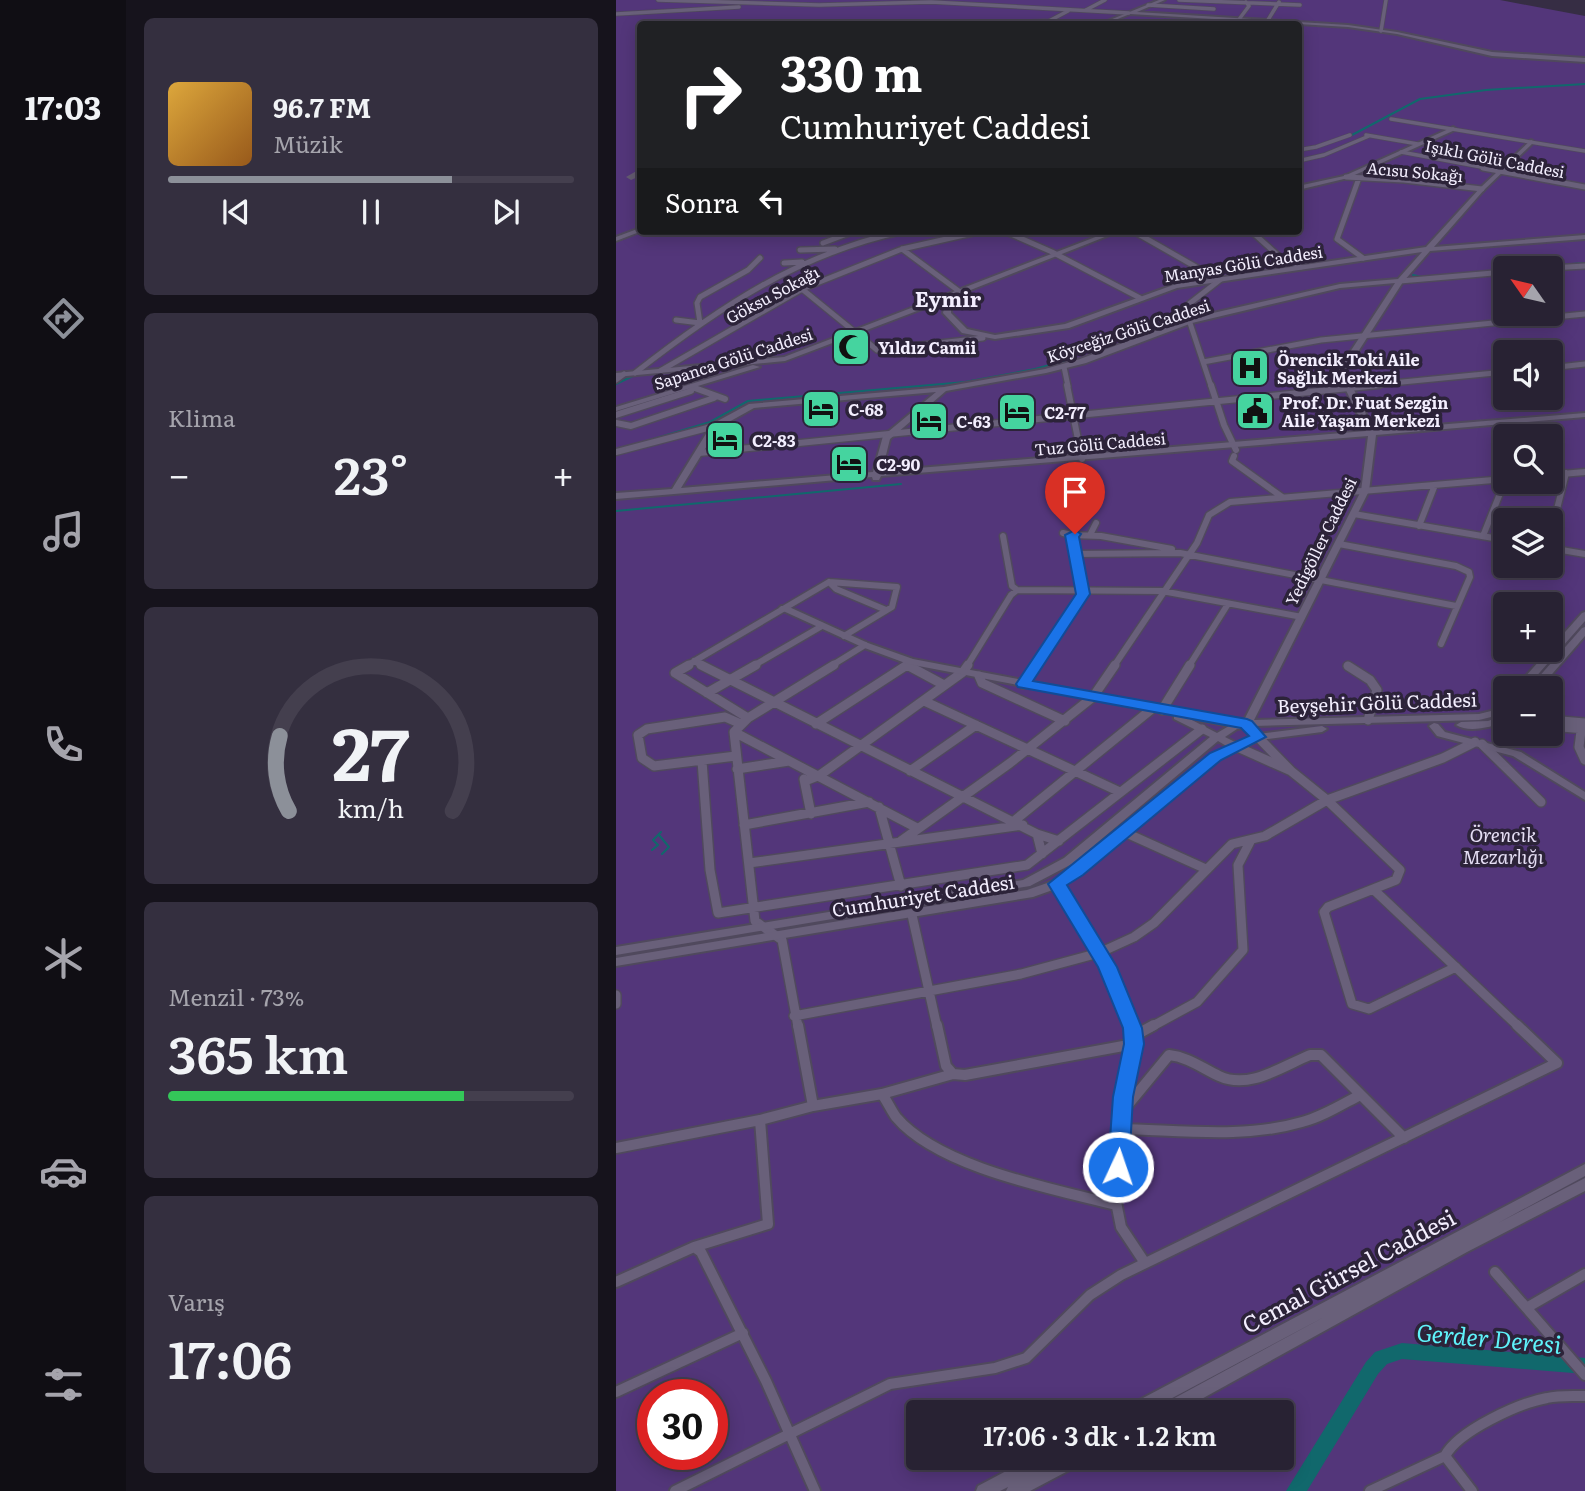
<!DOCTYPE html>
<html lang="tr">
<head>
<meta charset="utf-8">
<style>
	body { margin:0; font-family:Literata,serif; background:#342f3f; color:#f1f3f6; height:100vh; display:flex; flex-direction:column; font-size:26px; white-space:nowrap }
	* { box-sizing:border-box; margin:0 }
	p { font-size:23px; color:#a5a4ac }
	.icon { flex:none; width:38px; height:38px; fill:none; stroke:currentColor; stroke-width:2; stroke-linecap:round; stroke-linejoin:round }
	.map { position:relative; flex:1; overflow:hidden }
	.details { display:flex; flex-direction:column; gap:18px; padding:18px; background:#16131c; width:490px }
	.details>* { flex:none }
	.guide { position:absolute; left:21px; top:21px; width:665px; height:214px; border-radius:7px; box-shadow:0 4px 18px #0003,0 0 0 2px #443f4e; background:#202124; color:#fff; overflow:hidden }
	.needle { width:46px; rotate:304deg }
	.controls { position:absolute; left:877px; top:256px; display:grid; gap:14px }
	.controls a { display:grid; place-items:center; width:70px; height:70px; border-radius:7px; background:#282233; box-shadow:0 4px 18px #0003,0 0 0 2px #443f4e; font-size:35px }
	.speed { position:absolute; left:21px; top:1379px; display:flex; gap:14px; font-size:35px; font-weight:700; text-align:center }
	.speed>* { display:grid; place-content:center; width:91px; height:91px; border-radius:50%; background:#282233; box-shadow:0 4px 18px #0003,0 0 0 2px #443f4e; line-height:1 }
	.speed .limit { border:10px solid #d22; background:#fff; color:#111 }
	.pin { position:absolute; display:grid; place-items:center; width:60px; height:60px; color:#fff; margin:-72px -30px; border-radius:50% 50% 50% 0; rotate:-45deg; box-shadow:0 0 7px #0007 }
	.pin .icon { rotate:45deg }
	.me { position:absolute; width:77px; margin:-38px; rotate:3deg; stroke-linejoin:round; filter:drop-shadow(0 0 5px #0008) }
	.turn { display:flex; align-items:center; gap:24px; height:147px; padding:0 28px; font-size:32px }
	.turn .icon { width:91px; height:91px; stroke-width:2.5 }
	.turn b { display:block; font-size:49px; line-height:60px }
	.then { display:flex; align-items:center; height:66px; padding:0 28px; background:#0003; gap:14px; font-size:26px }
	.big { font-size:52px; font-weight:600; line-height:1.1 }
	.details .tile { flex:1; display:flex; flex-direction:column; justify-content:center; gap:10px; min-width:0; padding:0 24px; border-radius:10px; background:#342f3f }
	.details .dial { align-items:center; gap:0 }
	.dial svg { height:182px; overflow:visible; fill:none; stroke:#443f4e; stroke-width:7; stroke-linecap:round; text-anchor:middle }
	.dial text { fill:#f1f3f6; stroke:none }
	.song { display:flex; align-items:center; gap:21px }
	.cover { width:84px; height:84px; border-radius:10px; background:linear-gradient(135deg,hsl(40 70% 55%),hsl(30 70% 35%)) }
	.played { height:7px; border-radius:4px; background:linear-gradient(90deg,#8c9099 70%,#443f4e 70%) }
	.keys { display:flex; justify-content:space-around; direction:ltr }
	.heat { display:flex; justify-content:space-between; align-items:center; font-size:38px; direction:ltr }
	.charge { height:10px; border-radius:5px; background:linear-gradient(90deg,#34c759 73%,#443f4e 0) }
	.trip { position:absolute; left:290px; top:1400px; width:388px; height:70px; border-radius:7px; background:#282233; box-shadow:0 4px 18px #0003,0 0 0 2px #443f4e; font-weight:600; line-height:70px; text-align:center }
	main { display:flex; flex:1; min-height:0 }
	.menu { display:flex; flex-direction:column; width:126px; justify-content:space-around; align-items:center; background:#100e14; color:#a5a4ac }
	.menu .icon { width:49px; height:49px }
	.menu .selected { color:#8c9099 }
	.menu b { font-size:32px; color:#f1f3f6 }
	.map>svg:first-child { display:block }
</style>
</head>
<body>
<main>
<nav class="menu">
<b>17:03</b>
<svg class="icon selected" aria-label="directions" viewBox="0 0 24 24"><path d="M12 3l9 9-9 9-9-9zM9 14v-3h6M13 9l2 2-2 2"/></svg>
<svg class="icon" aria-label="music" viewBox="0 0 24 24"><path d="M9 18V5l10-2v13"/><circle cx="6" cy="18" r="3"/><circle cx="16" cy="16" r="3"/></svg>
<svg class="icon" aria-label="phone" viewBox="0 0 24 24"><path d="M5 4h4l2 5-3 2q2 4 5 5l2-3 5 2v4C11 20 4 13 5 4z"/></svg>
<svg class="icon" aria-label="climate" viewBox="0 0 24 24"><path d="M12 3v18M4 7l16 10M4 17L20 7"/></svg>
<svg class="icon" aria-label="car" viewBox="0 0 24 24"><path d="M5 17H2v-5l4-1 3-4h7l3 4 3 1v5h-3M9 17h6M6 11h13"/><circle cx="7" cy="17" r="2"/><circle cx="17" cy="17" r="2"/></svg>
<svg class="icon" aria-label="filters" viewBox="0 0 24 24"><path d="M4 7h16M4 17h16"/><circle cx="9" cy="7" r="2"/><circle cx="15" cy="17" r="2"/></svg>
</nav>
<section class="details">
<div class="tile">
<div class="song"><i class="cover"></i><div><b>96.7 FM</b><p>Müzik</p></div></div>
<div class="played"></div>
<div class="keys"><svg class="icon" aria-label="previous" viewBox="0 0 24 24"><path d="M18 5L8 12l10 7zM5 5v14"/></svg><svg class="icon" aria-label="pause" viewBox="0 0 24 24"><path d="M8 5v14M16 5v14"/></svg><svg class="icon" aria-label="next" viewBox="0 0 24 24"><path d="M6 5l10 7-10 7zM19 5v14"/></svg></div>
</div>
<div class="tile"><p>Klima</p>
<div class="heat"><a>−</a><b class="big">23°</b><a>+</a></div>
</div>
<div class="tile dial"><svg viewBox="0 0 100 80">
<path d="M14 69A42 42 0 1 1 86 69"/>
<path d="M14 69A42 42 0 0 1 10 36" stroke="#8c9099"/>
<text x="50" y="56" font-size="32" font-weight="700">27</text>
<text x="50" y="72" font-size="11">km/h</text>
</svg></div>
<div class="tile"><p>Menzil · 73%</p><b class="big">365 km</b><div class="charge"></div></div>
<div class="tile"><p>Varış</p><b class="big">17:06</b></div>
</section>
<div class="map">
<svg width="969" height="1491" viewBox="0 0 969 1491">
	<rect width="100%" height="100%" fill="#362d44"/>
	<path fill="#53367a" fill-rule="evenodd" d="M0 0H884L969 16V1491H0ZM24 24H682V231H24ZM889 268H934V313H889ZM889 352H934V397H889ZM889 436H934V481H889ZM889 520H934V565H889ZM889 604H934V649H889ZM889 688H934V733H889ZM37 1395H96V1454H37ZM303 1412H667V1458H303Z"/>
	<g fill="none" stroke-linecap="round" stroke-linejoin="round">
		<path stroke="#11686c" stroke-width="2" d="M736 135 804 99 870 90 969 84
			M943 265 969 263
			M910 268 934 266
			M797 275 806 277
			M106 313 140 292
			M0 384 19 375
			M34 440 94 422 132 401 349 382 419 369 459 358
			M0 511 285 484
			M43 835 53 847 46 854
			M36 850 42 845 37 840 45 832"/>
		<path fill="#11686c" fill-rule="evenodd" d="M786 1343 969 1358V1374L786 1359 771 1364 762 1374 691 1491H670L750 1362 759 1352Z"/>
		<path fill="#645c71" fill-rule="evenodd" d="M24 169V176L15 180 10 177Z"/>
		<defs>
			<path id="street-far4" d="M42 0 203 5 315 2 513 13
				M563 0 684 5
				M532 5 598 9
				M470 10 489 0
				M0 14 123 7
				M624 18 633 6 630 2
				M652 20 663 2
				M433 21 452 11
				M349 24 430 21 436 24
				M765 31 770 0
				M775 119 969 151
				M750 135 802 144
				M682 150 700 147 734 135
				M785 152 876 169
				M682 161 708 155 753 136"/>
			<path id="street-far3" d="M867 168 969 187
				M730 177 788 180 866 189
				M743 178 721 239 747 258
				M388 231 436 252 524 298
				M517 231 601 279
				M635 231 666 259 685 267
				M207 243 239 231
				M286 249 344 292
				M184 250 219 249
				M168 263 186 262
				M934 268 969 266
				M784 281 889 272
				M186 289 261 350 367 338
				M60 320 84 323 81 303 84 297 132 270 144 258
				M587 362 705 340 969 314
				M448 367 452 386
				M934 368 969 364
				M44 371 186 289 286 249 366 231
				M19 373C102 308 185 252 289 231
				M0 380 8 374
				M595 386 571 314 573 304 605 279
				M745 386 889 372"/>
			<path id="street-far2" d="M451 385 466 459
				M595 385 608 425 620 450
				M76 387 109 399
				M633 401 637 408
				M0 415 75 391
				M0 423 15 426 98 398
				M0 452 99 426
				M83 453 763 385
				M618 456 616 461 666 497
				M934 475 969 472
				M738 514 889 540
				M803 526 819 485
				M456 535 485 536 556 549
				M474 535 480 523
				M387 536 396 586 401 590
				M867 536 889 481
				M934 537 950 473
				M723 544 840 566 853 572 854 577 825 644
				M934 548 969 554
				M459 554 564 553 840 606
				M213 582 220 589 270 610
				M78 661 88 666
				M291 665 293 666
				M70 666 213 582 281 587 276 607 228 636
				M137 666 206 626
				M215 666 249 645
				M288 666 295 662
				M351 666 395 595 401 590 546 591 686 617
				M419 666 467 594 456 535 447 533
				M498 666 581 543 593 515 614 502 889 479
				M573 666 612 604"/>
			<path id="street-far1" d="M73 665 59 673 132 718
				M85 665 421 834 443 841
				M291 665 328 685
				M732 666 754 680 761 690 752 720
				M363 676 366 683 449 721
				M407 684 420 665
				M91 693 140 665
				M308 701 504 792
				M546 710 574 665
				M934 720 969 723
				M966 723 963 747 969 760
				M200 724 291 665
				M934 726 969 729
				M118 732 301 828
				M642 737 675 771
				M866 744 925 802
				M619 746 675 771 711 800 784 870 780 880 712 907 708 912 736 1004 753 1009 840 967
				M120 756 38 766 26 758 22 735 31 729 109 717 125 724
				M86 761 94 870 102 913 411 865 586 729
				M121 769 173 761
				M294 771 360 725
				M188 779 195 814
				M189 781 204 775 347 672 352 665
				M263 807 285 886
				M398 821 537 708
				M128 825 253 802
				M508 832 590 869
				M421 834 426 854
				M285 841 394 763 477 697 499 665
				M133 863 407 825
				M441 884 482 954
				M757 889 903 1027
				M296 915 321 1027
				M483 953 502 989 515 1027
				M0 995V1004
				M178 1016 405 974 483 953 518 937 538 923 616 844 649 836 711 800 827 758 859 742
				M182 1027 166 940 139 921 118 732 132 718 218 665
				M535 1027 581 1002 627 950 622 865 635 840"/>
			<path id="street" d="M182 1025 197 1106 266 1094 337 1074
				M321 1025 330 1066 337 1074 349 1075 518 1044
				M514 1025 518 1036 507 1097 500 1202 505 1227 529 1263
				M518 1036 538 1025
				M266 1094C271 1101 275 1110 280 1117 323 1168 438 1189 500 1205
				M506 1112 553 1055C572 1057 586 1068 603 1076 633 1090 665 1067 694 1055H705L788 1138
				M504 1129C563 1130 628 1139 686 1122 706 1117 725 1105 744 1095
				M0 1148 144 1120 197 1106
				M78 1247 152 1224 144 1120
				M879 1272 969 1375
				M0 1282 78 1247 85 1252 150 1381 199 1491
				M912 1307 969 1274
				M0 1392 127 1333
				M829 1456 856 1491
				M59 1491 274 1384 379 1368 410 1358 474 1295 505 1275 941 1063 901 1025
				M754 1491 829 1456C842 1431 903 1403 931 1398 944 1395 956 1396 969 1396"/>
			<path id="secondary" d="M543 0H549L521 12 732 25 781 32 876 52 969 58V62L876 56 781 34 732 27 514 14 489 24H484Z
				M837 127 840 129 839 130 732 178 682 190V186L728 176Z
				M915 140 917 141V143L868 190 818 247 969 235V239L814 251 787 282 729 372 758 430 969 413V417L760 435 753 491 638 720 863 714 875 711 885 702 889 701V709L883 715 863 720 637 726 639 729 634 732 630 731 628 728 621 729 609 737 621 743 642 734 706 726 711 729 706 732 644 740 603 759 465 874 445 887 417 897 0 966V958L411 890 437 881 457 868 595 755 612 747 602 741 456 864 414 886 0 955V947L407 880 448 858 594 737 558 719V715L292 664 246 647 165 610 163 608 165 606H171L252 643 297 659 627 722 745 491 752 436 265 476 263 480H257L256 477 0 499V493L56 489 96 424 133 404 328 387 429 369 464 359 571 319 724 284 782 279 806 252 561 288 453 328 379 339 346 333 327 313 330 300 169 361 0 377V373L168 357 495 231H504L347 293 335 302V313L351 329 379 335 449 324 560 284 810 247 864 188ZM779 283 721 372 750 431 266 471 274 439 330 391 430 373 470 363 576 323 724 288ZM320 392 267 436 257 472 65 488 102 428 138 408ZM572 718 613 726 601 733Z
				M24 228 26 231 0 241V237Z
				M137 365 144 367 0 411V407Z
				M969 612V621L910 688H899L966 613Z
				M969 627V636L924 688H913L966 628Z
				M889 715V722C875 727 853 733 840 725L845 722 872 721Z
				M818 723 822 724 829 732 905 752 969 792V800L897 756 821 736 813 726Z
				M969 1164V1176L882 1223 969 1178V1191L851 1252 562 1412H540L542 1407 710 1316 530 1412H508L510 1407Z
				M415 1458H438L436 1463 446 1458H469L467 1463 414 1491H390L392 1487 384 1491H360L362 1486Z"/>
		</defs>
		<use href="#street-far4" stroke="#50495d" stroke-width="5"/>
		<use href="#street-far3" stroke="#50495d" stroke-width="8"/>
		<use href="#street-far2" stroke="#50495d" stroke-width="9"/>
		<use href="#street-far1" stroke="#50495d" stroke-width="12"/>
		<use href="#street" stroke="#50495d" stroke-width="14"/>
		<use href="#secondary" stroke="#50495d" stroke-width="4"/>
		<use href="#street-far4" stroke="#69607a" stroke-width="3.5"/>
		<use href="#street-far3" stroke="#69607a" stroke-width="5"/>
		<use href="#street-far2" stroke="#69607a" stroke-width="6"/>
		<use href="#street-far1" stroke="#69607a" stroke-width="9"/>
		<use href="#street" stroke="#69607a" stroke-width="10"/>
		<use href="#secondary" fill="#69607a" fill-rule="evenodd"/>
	</g>
	<path fill="#1a73e8" stroke="#114b97" stroke-width="2" d="M459 530 465 534 463 537 474 594 417 681 631 719 636 721 650 737 605 760 467 875 451 885 501 967 526 1028 528 1044 517 1097 513 1167 509 1173 502 1175 495 1173 492 1167 497 1097 508 1044 507 1028 482 967 432 884 594 753 633 736 625 728 402 687 400 684 460 594 449 535Z"/>
	<defs>
		<symbol id="mosque-square" viewBox="-11 -11 22 22"><rect x="-9" y="-9" width="18" height="18" rx="4" fill="#45d49f" stroke="#2c2339"/><path d="M3.5-4.9A6 6 0 1 0 3.5 4.9A5 5 0 1 1 3.5-4.9Z" fill="#111"/></symbol>
		<symbol id="hospital-square" viewBox="-11 -11 22 22"><rect x="-9" y="-9" width="18" height="18" rx="4" fill="#45d49f" stroke="#2c2339"/><path d="M-5-5h3v3.5h4V-5h3V5h-3V1.5h-4V5h-3Z" fill="#111"/></symbol>
		<symbol id="hotel-square" viewBox="-11 -11 22 22"><rect x="-9" y="-9" width="18" height="18" rx="4" fill="#45d49f" stroke="#2c2339"/><path d="M-6-4.5h1.5V1H6V5H4.5V3h-9V5H-6ZM-4 0a1.8 1.8 0 1 1 3.6 0ZM.5 0V-2.5h3Q6-2.5 6 0Z" fill="#111"/></symbol>
		<symbol id="civic-square" viewBox="-11 -11 22 22"><rect x="-9" y="-9" width="18" height="18" rx="4" fill="#45d49f" stroke="#2c2339"/><path d="M-.6-6.5H3V-4.5H.6V-3L4-1V1h2V6H-6V1h2V-1L-.6-3ZM-1.2 2.5V6h2.4V2.5Z" fill="#111"/></symbol>
	</defs>
	<g fill-rule="evenodd">
		<use href="#mosque-square" x="213" y="325" width="44" height="44"/>
		<use href="#hospital-square" x="612" y="346" width="44" height="44"/>
		<use href="#hotel-square" x="183" y="387" width="44" height="44"/>
		<use href="#civic-square" x="617" y="389" width="44" height="44"/>
		<use href="#hotel-square" x="379" y="390" width="44" height="44"/>
		<use href="#hotel-square" x="291" y="399" width="44" height="44"/>
		<use href="#hotel-square" x="87" y="418" width="44" height="44"/>
		<use href="#hotel-square" x="211" y="442" width="44" height="44"/>
	</g>
	<g text-anchor="middle" dominant-baseline="central" stroke-width="7" stroke-linejoin="round" paint-order="stroke">
		<g font-size="16" fill="#f3eefe" stroke="#2c2339">
			<text transform="translate(879 158) rotate(11)">Işıklı Gölü Caddesi</text>
			<text transform="translate(799 171) rotate(5)">Acısu Sokağı</text>
			<text transform="translate(627 263) rotate(-9)">Manyas Gölü Caddesi</text>
			<text transform="translate(156 294) rotate(-28)">Göksu Sokağı</text>
			<text transform="translate(512 330) rotate(-18)">Köyceğiz Gölü Caddesi</text>
			<text transform="translate(117 358) rotate(-18)">Sapanca Gölü Caddesi</text>
			<text transform="translate(484 443) rotate(-5)">Tuz Gölü Caddesi</text>
			<text transform="translate(704 541) rotate(-64)">Yedigöller Caddesi</text>
		</g>
		<g font-size="16" font-weight="bold" fill="#f3eefe" stroke="#2c2339" text-anchor="start">
			<text x="262" y="347">Yıldız Camii</text>
			<text x="661" y="359">Örencik Toki Aile<tspan x="661" dy="18">Sağlık Merkezi</tspan></text>
			<text x="666" y="402">Prof. Dr. Fuat Sezgin<tspan x="666" dy="18">Aile Yaşam Merkezi</tspan></text>
			<text x="232" y="409">C-68</text>
			<text x="428" y="412">C2-77</text>
			<text x="340" y="421">C-63</text>
			<text x="136" y="440">C2-83</text>
			<text x="260" y="464">C2-90</text>
		</g>
		<g font-size="19" fill="#f3eefe" stroke="#2c2339">
			<text transform="translate(761 702) rotate(-2)">Beyşehir Gölü Caddesi</text>
			<text transform="translate(307 895) rotate(-9)">Cumhuriyet Caddesi</text>
		</g>
		<g font-size="19" font-style="italic" fill="#e5def4" stroke="#2c2339">
			<text x="887" y="834">Örencik<tspan x="887" dy="22">Mezarlığı</tspan></text>
		</g>
		<g font-size="21" font-weight="bold" fill="#f3eefe" stroke="#2c2339">
			<text x="332" y="297">Eymir</text>
		</g>
		<g font-size="23" fill="#f3eefe" stroke="#2c2339">
			<text transform="translate(732 1270) rotate(-28)">Cemal Gürsel Caddesi</text>
		</g>
		<g font-size="24" font-style="italic" fill="#5ff2fa" stroke="#2c2339">
			<text transform="translate(873 1337) rotate(5)">Gerder Deresi</text>
		</g>
	</g>
</svg>
<div class="controls">
<a><svg class="needle" viewBox="-14 -14 28 28"><path d="M0-13l5 13h-10z" fill="#e53935"/><path d="M0 13l5-13h-10z" fill="#a5a4ac"/></svg></a>
<a><svg class="icon" aria-label="sound" viewBox="0 0 24 24"><path d="M4 9h4l5-4v14l-5-4H4zM17 9q2 3 0 6"/></svg></a>
<a><svg class="icon" aria-label="search" viewBox="0 0 24 24"><circle cx="10" cy="10" r="6"/><path d="M15 15l6 6"/></svg></a>
<a><svg class="icon" aria-label="layers" viewBox="0 0 24 24"><path d="M12 4l9 5-9 5-9-5zM3 14l9 5 9-5"/></svg></a>
<a>+</a>
<a>−</a>
</div>
<div class="speed"><div class="limit">30</div></div>
<div class="pin" style="left:459px;top:534px;background:#d93025"><svg class="icon" aria-label="arrive" viewBox="0 0 24 24"><path d="M6 21V4h12l-3 4 3 4H6"/></svg></div>
<svg class="me" style="left:502px;top:1167px" viewBox="-20 -20 40 40"><circle r="17" fill="#1a73e8" stroke="#fff" stroke-width="3"/><path d="M0-11L8 9 0 5-8 9z" fill="#fff"/></svg>
<div class="trip">17:06 · 3 dk · 1.2 km</div>
<div class="guide">
<div class="turn"><svg class="icon" aria-label="right" viewBox="0 0 24 24"><path d="M7 20v-9h11M14 6l5 5-5 5"/></svg><div><b>330 m</b>Cumhuriyet Caddesi</div></div>
<div class="then">Sonra<svg class="icon" aria-label="left" viewBox="0 0 24 24"><path d="M17 20v-9H6M10 6l-5 5 5 5"/></svg></div>
</div>
</div>
</main>
</body>
</html>
